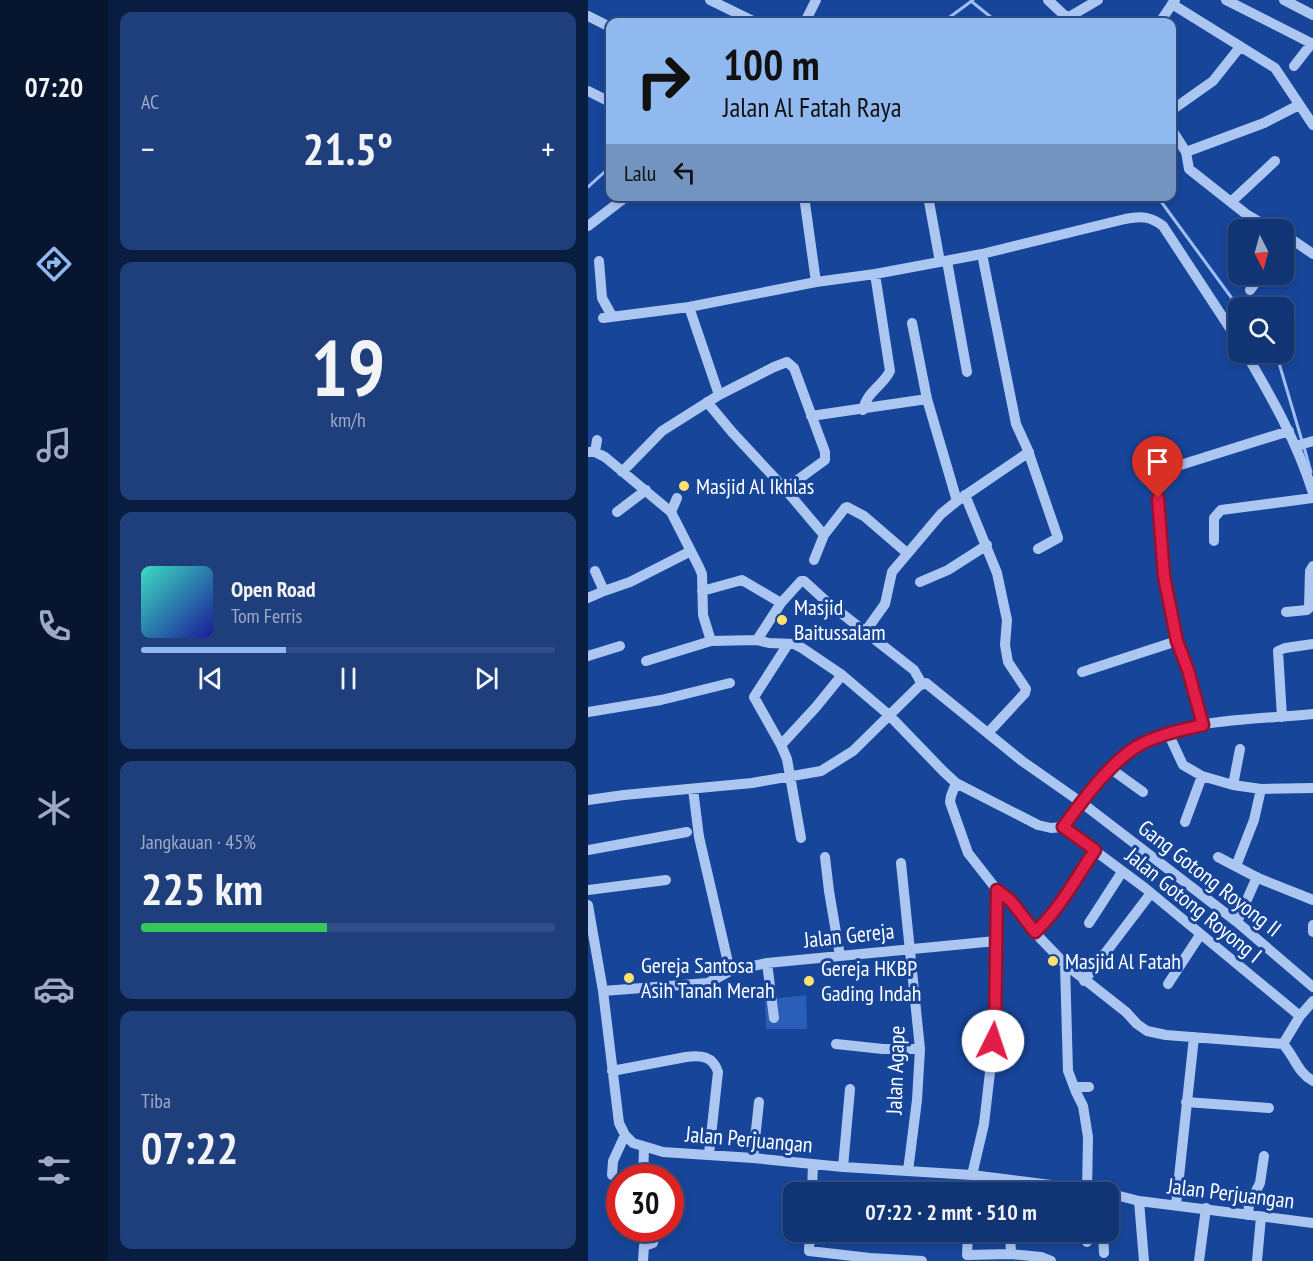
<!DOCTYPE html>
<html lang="id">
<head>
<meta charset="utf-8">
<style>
	body { margin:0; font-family:"PT Sans Narrow",sans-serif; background:#1e3f7c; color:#f1f3f6; height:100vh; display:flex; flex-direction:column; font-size:22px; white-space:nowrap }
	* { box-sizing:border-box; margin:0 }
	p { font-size:20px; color:#9caac5 }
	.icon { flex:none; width:33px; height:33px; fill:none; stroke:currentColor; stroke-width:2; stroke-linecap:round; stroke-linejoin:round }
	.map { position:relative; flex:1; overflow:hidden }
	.sheet { display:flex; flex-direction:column; gap:12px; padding:12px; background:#091d40; width:480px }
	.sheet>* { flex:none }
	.banner { position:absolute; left:18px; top:18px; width:570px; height:183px; border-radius:12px; box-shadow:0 3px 9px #0003,0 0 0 2px #304f86; background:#90b9f0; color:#111; overflow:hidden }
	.needle { width:39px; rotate:174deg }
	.tools { position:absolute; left:640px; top:219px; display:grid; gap:12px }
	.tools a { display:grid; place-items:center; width:66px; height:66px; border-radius:12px; background:#113474; box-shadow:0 3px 9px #0003,0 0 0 2px #304f86; font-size:30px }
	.speed { position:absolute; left:18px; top:1164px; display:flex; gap:12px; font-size:30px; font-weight:700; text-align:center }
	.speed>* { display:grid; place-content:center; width:78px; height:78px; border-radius:50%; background:#113474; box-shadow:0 3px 9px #0003,0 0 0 2px #304f86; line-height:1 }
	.speed .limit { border:9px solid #d22; background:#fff; color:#111 }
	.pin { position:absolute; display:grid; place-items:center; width:51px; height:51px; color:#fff; margin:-62px -26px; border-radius:50% 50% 50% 0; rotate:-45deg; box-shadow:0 0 6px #0007 }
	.pin .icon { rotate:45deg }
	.me { position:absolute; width:66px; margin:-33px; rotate:4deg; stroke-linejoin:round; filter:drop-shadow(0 0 4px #0008) }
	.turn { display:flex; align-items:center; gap:21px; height:126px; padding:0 18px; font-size:27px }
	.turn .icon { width:78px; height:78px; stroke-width:2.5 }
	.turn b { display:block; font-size:42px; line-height:51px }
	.then { display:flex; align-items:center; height:57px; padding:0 18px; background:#0003; gap:12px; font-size:22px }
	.big { font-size:45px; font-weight:800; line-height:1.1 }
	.sheet .tile { flex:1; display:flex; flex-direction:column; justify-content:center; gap:9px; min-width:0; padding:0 21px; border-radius:12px; background:#1e3f7c }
	.sheet .dial { align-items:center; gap:0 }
	.dial b { font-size:78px; line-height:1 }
	.song { display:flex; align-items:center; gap:18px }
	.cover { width:72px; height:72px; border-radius:9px; background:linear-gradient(135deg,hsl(170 70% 55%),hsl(240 70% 35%)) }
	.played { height:6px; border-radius:3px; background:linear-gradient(90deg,#90b9f0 35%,#304f86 35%) }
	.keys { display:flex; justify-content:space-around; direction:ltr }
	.heat { display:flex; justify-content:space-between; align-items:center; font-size:33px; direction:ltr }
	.charge { height:9px; border-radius:4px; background:linear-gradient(90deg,#34c759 45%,#304f86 0) }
	.trip { position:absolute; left:195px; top:1182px; width:336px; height:60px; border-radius:12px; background:#113474; box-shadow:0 3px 9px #0003,0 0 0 2px #304f86; font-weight:800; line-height:60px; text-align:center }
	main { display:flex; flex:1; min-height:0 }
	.menu { display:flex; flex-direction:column; width:108px; justify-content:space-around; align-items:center; background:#07152e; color:#9caac5 }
	.menu .icon { width:42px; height:42px }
	.menu .active { color:#90b9f0 }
	.menu b { font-size:27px; color:#f1f3f6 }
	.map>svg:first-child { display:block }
</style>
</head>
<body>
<main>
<nav class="menu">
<b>07:20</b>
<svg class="icon active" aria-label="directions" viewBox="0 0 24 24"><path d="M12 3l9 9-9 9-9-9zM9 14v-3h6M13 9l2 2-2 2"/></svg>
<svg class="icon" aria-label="music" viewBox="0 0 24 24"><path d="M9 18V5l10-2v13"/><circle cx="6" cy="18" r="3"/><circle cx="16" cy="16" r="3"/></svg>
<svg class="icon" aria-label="phone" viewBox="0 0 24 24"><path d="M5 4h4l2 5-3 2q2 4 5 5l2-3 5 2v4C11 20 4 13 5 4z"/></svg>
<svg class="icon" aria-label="climate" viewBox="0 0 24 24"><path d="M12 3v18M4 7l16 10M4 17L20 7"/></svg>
<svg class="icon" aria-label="car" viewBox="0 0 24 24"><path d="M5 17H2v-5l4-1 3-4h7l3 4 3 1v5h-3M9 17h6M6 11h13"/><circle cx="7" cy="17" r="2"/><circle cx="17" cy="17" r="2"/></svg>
<svg class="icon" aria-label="filters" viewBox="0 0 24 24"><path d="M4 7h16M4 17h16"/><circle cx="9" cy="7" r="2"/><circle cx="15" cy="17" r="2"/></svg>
</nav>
<section class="sheet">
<div class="tile"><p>AC</p>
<div class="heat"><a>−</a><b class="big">21.5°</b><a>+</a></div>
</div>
<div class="tile dial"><b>19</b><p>km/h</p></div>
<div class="tile">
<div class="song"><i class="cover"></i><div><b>Open Road</b><p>Tom Ferris</p></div></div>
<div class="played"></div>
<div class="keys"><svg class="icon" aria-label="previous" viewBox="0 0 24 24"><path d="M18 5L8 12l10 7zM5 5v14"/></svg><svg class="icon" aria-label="pause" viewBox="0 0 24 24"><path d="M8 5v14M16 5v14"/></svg><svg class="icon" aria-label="next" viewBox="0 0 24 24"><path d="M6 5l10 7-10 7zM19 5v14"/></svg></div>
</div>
<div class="tile"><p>Jangkauan · 45%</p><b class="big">225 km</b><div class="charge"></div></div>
<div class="tile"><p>Tiba</p><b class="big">07:22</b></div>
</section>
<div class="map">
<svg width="725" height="1261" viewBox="0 0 725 1261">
	<rect width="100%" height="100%" fill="#17459a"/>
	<path fill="#2a5eb8" d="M218 995 219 1029H178L177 1000Z"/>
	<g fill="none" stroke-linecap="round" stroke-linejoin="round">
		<path stroke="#9fbff4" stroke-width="3" d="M383 1 409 22
			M355 22 385 0
			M0 187 22 167
			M569 196 651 308
			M683 352 691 363 714 441
			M716 447 723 472"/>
		<path stroke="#acc6f2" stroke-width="10" d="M122 0 167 22
			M460 0 476 15 494 22
			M638 0 725 44
			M696 0 725 15
			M584 4 687 68 725 125
			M0 16 22 27
			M481 17 510 0
			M217 22 228 0
			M572 22 587 0
			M706 66 724 43
			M0 91 22 102
			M584 110 625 81 652 47
			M584 130 598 152
			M598 152 676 123 711 105
			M598 152 601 169 658 214 685 230
			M216 196 228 282
			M340 196 352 262
			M643 202 687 161
			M0 226 39 196
			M696 234 725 254
			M394 254 428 424 439 448 470 538 450 549
			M11 261 14 298 24 316
			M359 261 379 372
			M662 290 674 274
			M101 307 131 395
			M15 318 101 307 228 282 287 274 394 254 537 219C553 216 562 216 575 226L651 342
			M324 323 339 399
			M657 352C684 398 709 442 725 493
			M275 410C279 391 294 387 302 371L287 274
			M223 416 339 399 369 501
			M708 446 725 441
			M0 452H7L17 457 83 512 111 567 114 574 115 615 123 641 169 640 181 643 206 644 214 648 254 675 301 715 355 771 368 783 450 825 463 828 475 827C495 801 521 762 550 746 602 717 668 720 725 714
			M7 452 9 440
			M34 472 74 431 131 395 186 367 199 362 206 368 237 452V460L197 489 144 432 119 402
			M197 489 236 535
			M377 495 409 573 419 620 417 645 420 662 438 689 437 693 400 733
			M29 512 58 490
			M83 512 89 498
			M626 541V518L633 510 725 498
			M226 560 236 535 257 508 259 507 276 516 319 553
			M7 571 16 591 42 582 103 551
			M332 582 360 570 399 545
			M114 591 154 580 193 603
			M0 598 16 591
			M698 612 719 610 721 608 722 571 725 566
			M277 632 297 604 304 572 353 514 369 501 441 452
			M169 640 193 603 213 581H216L239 602 326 670 334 684
			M200 644 166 697 193 745 199 759 213 838
			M0 656 32 646
			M58 661 123 641
			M494 672 589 641
			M0 712 73 700 142 683
			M694 717 690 651 697 648 725 644
			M615 725 600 670 589 641 576 576 571 532 569 477 573 472 586 467 701 431
			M580 733 595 765 614 776 645 785 673 789 725 788
			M193 745 228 707 254 675
			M523 769 555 792
			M368 783 363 796 362 802 380 853 409 890 423 901 452 938 477 964 538 1012 549 1024 559 1031 578 1035 695 1044
			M645 785 652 749
			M105 789 111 837 142 971
			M0 800 36 795 164 783 233 771 265 751 331 686 338 683 434 761 494 803 649 922 725 987
			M597 822 614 776
			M475 827 557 888 712 1016
			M0 850 99 832
			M237 857 241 891 252 956
			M630 857 670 878 725 900
			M313 863 332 1049 329 1100 320 1171
			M648 866 666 820 673 789
			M0 890 78 880
			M0 905 15 991 31 1123 37 1135 45 1143 75 1152 165 1158 255 1167 384 1175 518 1192
			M649 922 669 877
			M501 923 534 872
			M725 925V932
			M447 932C472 909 488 878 507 850
			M179 963 186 1018
			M477 964 480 1071 488 1092 495 1106 500 1137 499 1192
			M496 981 563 893
			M580 984 612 935
			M15 991 120 983 142 971 179 963 408 941
			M248 1044 295 1049H332
			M695 1044 712 1016 725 1001
			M695 1044C707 1057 709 1072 725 1081
			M24 1071 98 1057C113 1055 125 1056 130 1072L121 1154
			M486 1087H501
			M598 1102 681 1108
			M165 1158 171 1102
			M255 1167 262 1089
			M24 1175 25 1161 37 1135
			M55 1178 56 1148
			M224 1192 225 1164
			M383 1192 384 1175 396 1124 407 1029 409 890
			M520 1193 551 1201 725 1223
			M551 1201 556 1261
			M588 1205 606 1037
			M660 1215 661 1205 672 1183 676 1156
			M222 1232 221 1251 282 1258 334 1261
			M380 1232 379 1255 423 1254
			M422 1232 423 1254 453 1257 463 1261
			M515 1232 516 1253
			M499 1242 503 1237 504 1232
			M55 1261 56 1246 65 1243 68 1228
			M611 1261 618 1208
			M669 1261 673 1217"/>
	</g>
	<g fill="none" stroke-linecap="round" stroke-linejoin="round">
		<defs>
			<path id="route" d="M405 1041 407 1029 409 890 423 901 447 932C472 909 488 878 507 850L475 827C496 799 519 766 548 747 568 735 593 730 615 725L600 670 589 641 576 576 570 498"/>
		</defs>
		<use href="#route" stroke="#92132f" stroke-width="15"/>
		<use href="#route" stroke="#e11d48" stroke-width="10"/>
	</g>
	<g fill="#ffe26d" stroke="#17459a" stroke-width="2">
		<circle cx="96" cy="486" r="6"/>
		<circle cx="194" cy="620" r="6"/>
		<circle cx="465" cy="961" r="6"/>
		<circle cx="41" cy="978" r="6"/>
		<circle cx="221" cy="981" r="6"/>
	</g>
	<g text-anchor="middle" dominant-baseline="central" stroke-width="6" stroke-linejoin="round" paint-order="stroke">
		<g font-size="22" fill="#fff" stroke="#17459a" text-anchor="start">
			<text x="108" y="486">Masjid Al Ikhlas</text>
			<text x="206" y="607">Masjid<tspan x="206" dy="25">Baitussalam</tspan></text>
			<text x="477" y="961">Masjid Al Fatah</text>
			<text x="53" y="965">Gereja Santosa<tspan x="53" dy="25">Asih Tanah Merah</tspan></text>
			<text x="233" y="968">Gereja HKBP<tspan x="233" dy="25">Gading Indah</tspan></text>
		</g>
		<g font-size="22" fill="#fff" stroke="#17459a">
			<text transform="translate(622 878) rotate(38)">Gang Gotong Royong II</text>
			<text transform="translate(606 905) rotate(39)">Jalan Gotong Royong I</text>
			<text transform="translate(261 935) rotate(-6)">Jalan Gereja</text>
			<text transform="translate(307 1070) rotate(-88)">Jalan Agape</text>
			<text transform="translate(161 1139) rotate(5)">Jalan Perjuangan</text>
			<text transform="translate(643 1193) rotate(7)">Jalan Perjuangan</text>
		</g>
	</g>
</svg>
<div class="tools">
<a><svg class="needle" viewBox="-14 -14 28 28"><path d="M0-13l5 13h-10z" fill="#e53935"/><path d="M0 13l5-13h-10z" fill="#9caac5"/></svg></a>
<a><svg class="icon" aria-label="search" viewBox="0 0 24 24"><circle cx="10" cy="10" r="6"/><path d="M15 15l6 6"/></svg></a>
</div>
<div class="speed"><div class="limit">30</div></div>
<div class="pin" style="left:570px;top:498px;background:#d93025"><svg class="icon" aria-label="arrive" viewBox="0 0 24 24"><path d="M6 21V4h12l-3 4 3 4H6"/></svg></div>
<svg class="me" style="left:405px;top:1041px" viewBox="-20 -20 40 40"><circle r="19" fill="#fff"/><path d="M0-13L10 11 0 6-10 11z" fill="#e11d48"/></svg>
<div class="trip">07:22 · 2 mnt · 510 m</div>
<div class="banner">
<div class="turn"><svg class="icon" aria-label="right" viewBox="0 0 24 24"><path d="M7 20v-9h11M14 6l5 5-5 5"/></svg><div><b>100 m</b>Jalan Al Fatah Raya</div></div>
<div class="then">Lalu<svg class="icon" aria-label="left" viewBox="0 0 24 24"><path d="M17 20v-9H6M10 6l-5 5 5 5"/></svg></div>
</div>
</div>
</main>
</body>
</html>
